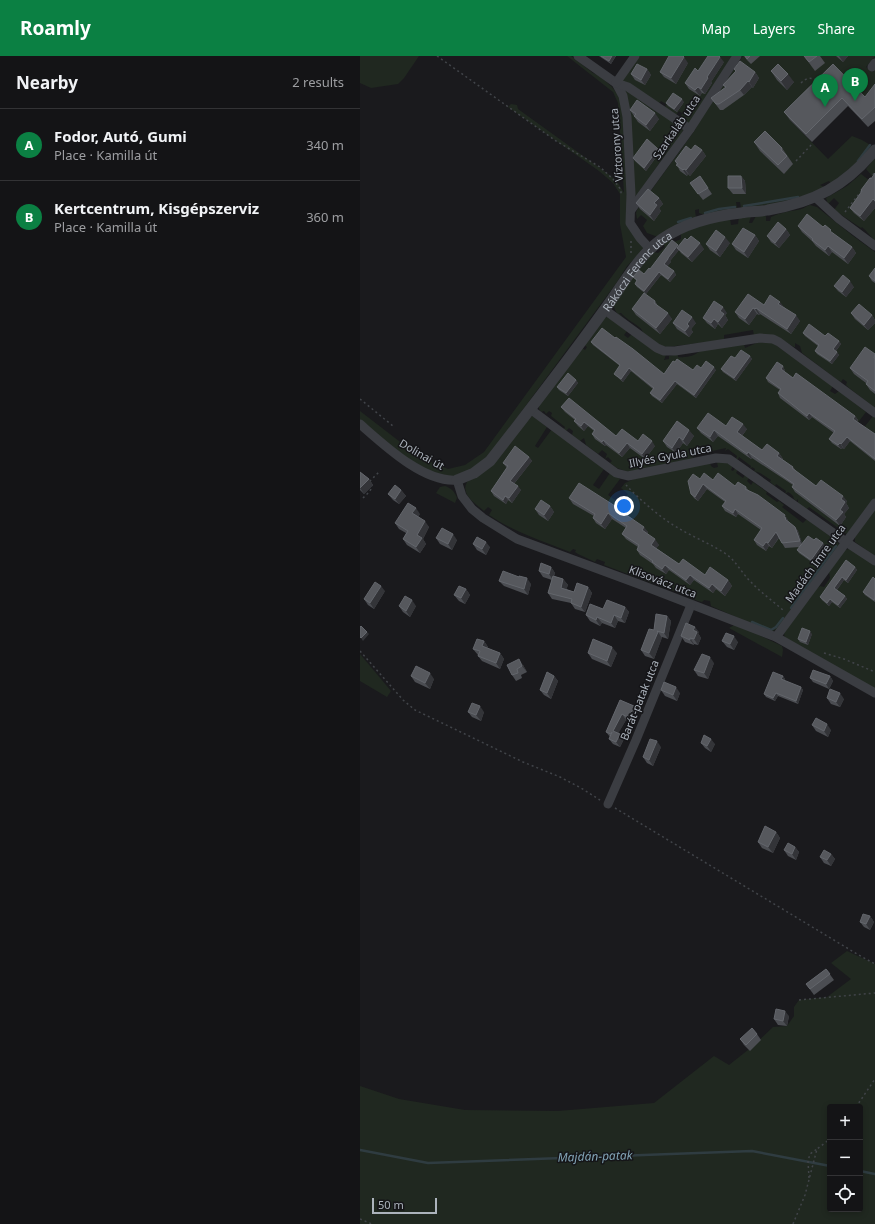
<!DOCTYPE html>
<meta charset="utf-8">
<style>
:root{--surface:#141416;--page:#212123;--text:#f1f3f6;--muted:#9d9ea1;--line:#333335;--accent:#0b8043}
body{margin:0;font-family:"Noto Sans",sans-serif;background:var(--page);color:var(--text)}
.controls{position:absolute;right:12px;bottom:12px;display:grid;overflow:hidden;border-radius:4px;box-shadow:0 2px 6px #0003}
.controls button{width:36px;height:36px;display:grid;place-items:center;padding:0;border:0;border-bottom:1px solid var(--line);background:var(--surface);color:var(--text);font:20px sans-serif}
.scale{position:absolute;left:12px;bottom:10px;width:65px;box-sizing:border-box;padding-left:4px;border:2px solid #acb3bc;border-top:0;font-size:11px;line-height:14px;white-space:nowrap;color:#acb3bc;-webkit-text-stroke:3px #151518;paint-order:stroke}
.you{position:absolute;left:264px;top:450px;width:14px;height:14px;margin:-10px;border:3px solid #fff;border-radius:50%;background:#1a73e8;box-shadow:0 0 0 6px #1a73e833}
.badge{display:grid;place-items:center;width:26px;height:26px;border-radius:50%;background:var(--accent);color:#fff;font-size:13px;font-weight:700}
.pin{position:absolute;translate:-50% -33px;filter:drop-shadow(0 1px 2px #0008)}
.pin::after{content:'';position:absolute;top:21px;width:14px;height:12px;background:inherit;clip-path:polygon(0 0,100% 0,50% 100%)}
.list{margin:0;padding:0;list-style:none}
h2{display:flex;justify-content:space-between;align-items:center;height:52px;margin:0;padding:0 16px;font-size:17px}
h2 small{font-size:13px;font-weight:400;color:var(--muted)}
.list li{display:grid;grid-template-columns:26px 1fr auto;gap:12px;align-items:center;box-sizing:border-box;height:72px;padding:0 16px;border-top:1px solid var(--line)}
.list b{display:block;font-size:15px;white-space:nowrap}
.list p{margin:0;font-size:13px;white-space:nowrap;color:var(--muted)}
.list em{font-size:13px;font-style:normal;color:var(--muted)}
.icon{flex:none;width:22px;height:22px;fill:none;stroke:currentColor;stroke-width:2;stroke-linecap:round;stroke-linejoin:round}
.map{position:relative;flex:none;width:515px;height:1168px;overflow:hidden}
header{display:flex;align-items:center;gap:24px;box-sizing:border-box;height:56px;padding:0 20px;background:var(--accent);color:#fff}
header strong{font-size:19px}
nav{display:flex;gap:22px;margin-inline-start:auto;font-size:14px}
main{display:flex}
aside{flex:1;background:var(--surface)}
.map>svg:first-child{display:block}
.green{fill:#202820;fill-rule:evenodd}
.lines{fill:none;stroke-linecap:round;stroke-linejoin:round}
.stream{stroke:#2f3c41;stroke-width:2.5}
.path{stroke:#414449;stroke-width:1.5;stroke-dasharray:2 3;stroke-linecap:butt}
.minor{stroke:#3b3d42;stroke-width:9}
.tertiary{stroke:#3b3d42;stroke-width:11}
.wall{fill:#4b4d52}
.shaded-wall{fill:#333438}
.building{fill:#56585d;stroke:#63666c}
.labels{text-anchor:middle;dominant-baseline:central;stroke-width:3;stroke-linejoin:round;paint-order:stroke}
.street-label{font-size:11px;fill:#acb3bc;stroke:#151518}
.water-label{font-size:12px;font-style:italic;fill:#83a5b7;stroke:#151518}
</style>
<header>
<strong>Roamly</strong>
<nav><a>Map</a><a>Layers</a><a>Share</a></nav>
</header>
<main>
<aside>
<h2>Nearby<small>2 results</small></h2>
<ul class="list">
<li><span class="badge">A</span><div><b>Fodor, Autó, Gumi</b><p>Place · Kamilla út</p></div><em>340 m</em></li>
<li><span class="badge">B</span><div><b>Kertcentrum, Kisgépszerviz</b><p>Place · Kamilla út</p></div><em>360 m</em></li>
</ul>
</aside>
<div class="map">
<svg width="515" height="1168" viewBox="0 0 515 1168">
<rect width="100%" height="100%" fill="#1a1a1d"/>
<!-- green -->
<g class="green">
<path d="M 0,0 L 59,0 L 44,22 L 38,28 L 11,32 L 0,27 Z"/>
<path d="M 207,0 L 211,0 L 233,17 L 240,20 L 252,31 L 262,44 L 268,138 L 266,160 L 283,190 L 283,194 L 267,210 L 257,226 L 128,401 C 118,408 108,416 97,420 C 70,427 20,381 0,365 L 0,355 L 61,402 L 88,413 L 105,409 L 124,396 L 266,201 L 260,168 L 260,138 L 253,127 L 239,115 L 148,51 L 151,48 L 157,49 L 158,53 L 251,120 L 258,127 L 264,137 L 258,47 L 253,36 Z"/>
<path d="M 278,0 L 375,0 L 331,68 L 320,64 L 322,57 L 319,55 L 316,59 L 305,52 L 306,48 L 301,45 L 299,47 L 262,25 Z"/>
<path d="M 383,0 L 515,0 L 506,11 L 513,16 L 515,14 L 515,54 L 479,16 L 430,64 L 468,103 L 492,80 L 502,84 L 512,90 L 493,111 L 471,127 L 469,125 L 460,129 L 466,132 L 432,145 L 402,150 L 381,152 L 380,146 L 376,146 L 377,152 L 345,159 L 339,157 L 339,153 L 335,154 L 336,162 L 298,181 L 287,177 L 283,170 L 287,164 L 281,159 L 277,163 L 276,157 L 277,154 L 335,74 L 341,61 Z"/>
<path d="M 262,31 L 325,72 L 322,76 L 323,78 L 310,96 L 306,98 L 276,140 L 274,139 Z"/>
<path d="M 515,102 L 515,185 C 510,180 507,175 502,171 L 501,172 L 474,154 L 479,147 L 474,142 L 468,148 L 466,142 L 487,130 L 501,118 L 510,125 L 513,121 L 506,113 Z"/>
<path d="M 450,149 L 457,151 L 493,180 L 515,196 L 515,352 L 489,332 L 486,329 L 487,326 L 483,323 L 481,326 L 476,323 L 442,297 L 440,290 L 435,287 L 435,291 L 434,291 L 421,283 L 394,280 L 393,274 L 364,279 L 364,284 L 307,291 C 299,290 289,285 284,278 C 282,275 282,273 279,271 C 273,266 266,263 261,257 L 259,257 L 265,263 C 259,259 254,256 254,249 C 255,241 287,203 294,196 L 298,197 L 305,191 L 303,188 L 311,184 L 314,186 L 321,183 L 321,178 L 331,172 L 370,162 L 371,169 L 378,168 L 379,160 L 391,160 L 389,167 L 392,167 L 396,160 L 405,159 L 406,161 L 406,165 L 410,165 L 411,161 C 420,157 428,155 437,154 C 442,154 446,150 450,149 Z"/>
<path d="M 246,261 L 249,261 L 267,275 L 264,279 L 268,282 L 272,278 L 306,299 L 304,304 L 309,303 L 309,300 L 318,298 L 318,301 C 327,302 334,300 340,295 L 384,288 L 385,292 L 399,286 L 413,287 L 473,330 L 470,335 L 475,338 L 479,335 L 506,356 L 496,369 L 502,374 L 513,360 L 515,361 L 515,442 L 491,473 L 487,478 L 485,477 L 449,451 L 446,454 L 438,448 L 438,443 L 436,445 L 434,443 L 433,440 L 431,438 L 429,441 L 431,438 L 428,436 L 425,438 L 426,435 L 416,428 L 415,430 L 410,426 L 411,424 L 400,417 L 395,415 L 399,419 L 394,416 L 395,413 L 392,411 L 390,413 L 391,410 L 379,401 L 378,403 L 376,403 L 377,400 L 368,393 L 365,395 L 366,392 L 339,398 L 332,402 L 331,403 L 268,416 L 257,412 L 250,407 L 252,405 L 248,401 L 245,403 L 247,398 L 242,394 L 238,398 L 226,389 L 224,382 L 220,385 L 212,379 L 213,375 L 209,372 L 206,375 L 204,373 L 205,371 L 191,360 L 192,357 L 189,355 L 186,358 L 184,355 L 181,356 L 179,353 L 179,348 L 221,291 L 225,294 L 227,291 L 223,288 L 243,262 Z"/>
<path d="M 173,360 L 187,371 L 175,390 L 178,392 L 192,373 L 244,413 L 233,429 L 239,433 L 250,417 L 260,423 L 248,439 L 261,448 L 268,438 L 261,432 L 265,427 L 274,423 L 350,407 L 351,410 L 354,412 L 358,411 L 357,406 L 365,406 L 373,410 L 371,414 L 373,415 L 376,411 L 378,413 L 376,417 L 383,422 L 385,419 L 389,422 L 387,425 L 391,429 L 393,426 L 407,436 L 406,438 L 417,446 L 419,445 L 424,449 L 422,451 L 443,467 L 447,463 L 478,486 L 479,490 L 417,573 L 413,575 L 406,574 L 351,550 L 350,545 L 344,544 L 342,546 L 338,545 L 316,536 L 317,531 L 316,531 L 314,535 L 299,530 L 301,526 L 296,524 L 294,528 L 244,509 L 245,506 L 237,503 L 235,506 L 218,498 L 215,496 L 216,494 L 213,493 L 210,496 C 183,485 154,476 129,459 L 132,454 L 128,451 L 124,455 C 116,448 100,439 107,426 L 170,361 Z"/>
<path d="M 85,430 C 91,432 95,436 97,442 L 95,447 L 76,437 L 80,431 Z"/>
<path d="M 515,453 L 515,500 L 495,486 L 495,481 Z"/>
<path d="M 489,493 L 515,507 L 515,633 L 425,582 L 424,577 L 457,532 L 460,530 L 464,531 L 470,522 L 469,516 L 485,494 Z"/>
<path d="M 376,568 L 422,590 L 423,594 L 422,601 L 369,572 Z"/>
<path d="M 0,598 L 31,635 L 27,641 L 0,625 Z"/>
<path d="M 487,895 L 515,908 L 515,1168 L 0,1168 L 0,1030 L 39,1043 L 105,1054 L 198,1055 L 294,1047 L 354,1000 L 369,1009 L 393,990 L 413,971 L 427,970 L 434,960 L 434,951 L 439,944 L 467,941 L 491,923 L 471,907 ZM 470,1051 L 500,1051 L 500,1153 L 470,1153 Z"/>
</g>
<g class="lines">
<!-- stream -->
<g class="stream">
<path d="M 498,105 L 510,89"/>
<path d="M 384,150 L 438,141"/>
<path d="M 345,157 L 359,153 L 375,151"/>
<path d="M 318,166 L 331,162"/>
<path d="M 431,552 L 476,490"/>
<path d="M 392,566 L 411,574 L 416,571 L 423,562"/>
<path d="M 0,1094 L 68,1107 L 392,1095 L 470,1110"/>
<path d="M 500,1115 L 515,1118"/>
</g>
<!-- path -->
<g class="path">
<path d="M 77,0 L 196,85 L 240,111 L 253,123 L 261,134 L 261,138"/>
<path d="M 441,27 C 446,22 450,21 457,24"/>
<path d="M 436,105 L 453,87"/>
<path d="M 510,123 L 515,116"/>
<path d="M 485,156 L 502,134"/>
<path d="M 271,185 L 271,199"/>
<path d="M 0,343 L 33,370"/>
<path d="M 266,429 C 280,444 303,464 320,473 C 335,482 351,488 366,498 C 376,505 381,516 390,525 C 400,536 413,545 424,555"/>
<path d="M 3,442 C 8,437 15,432 10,425 L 20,415"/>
<path d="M 0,595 L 43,644 L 55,654 L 163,706 L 200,721 L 221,732 L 240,744"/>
<path d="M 464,597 L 484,603 L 515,616"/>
<path d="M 255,752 L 497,898 L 515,908"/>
<path d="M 439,944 L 515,937"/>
<path d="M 496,1051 L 515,1023"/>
<path d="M 449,1122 L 448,1105 L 450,1098 L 457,1093"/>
<path d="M 0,1163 L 12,1168"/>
<path d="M 433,1168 L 445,1139 L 457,1093 L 470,1083"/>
</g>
<!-- minor -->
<g class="minor">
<path d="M 218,0 L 256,27 L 263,40 L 267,61 L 271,138 L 270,167 L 280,182 L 290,193"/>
<path d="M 512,11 L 515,7"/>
<path d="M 256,27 L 268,31 L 330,73"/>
<path d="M 256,27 L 275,0"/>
<path d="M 455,141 L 479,163 L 515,190"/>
<path d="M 271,154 L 330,73 L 377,0"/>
<path d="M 245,254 L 297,292 L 304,295 L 315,295 L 400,282 L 413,283 L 419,286 L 515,357"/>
<path d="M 170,353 L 256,417 L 268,420 L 356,402 L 369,403 L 486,486 L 515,505"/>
<path d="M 0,368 C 24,389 64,427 97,424 L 102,440 L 112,453 L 123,462 L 157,483 L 284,530 L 416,581 L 515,637"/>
<path d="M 416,581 L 515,447"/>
<path d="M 248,748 L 276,684 L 331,549"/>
</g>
<!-- tertiary -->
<path class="tertiary" id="s1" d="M 97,424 L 114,417 L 130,405 C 169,355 208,305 245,253 C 263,229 277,201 302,183 C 325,167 353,160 381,157 C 390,155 399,156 408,154 C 455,146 485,130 515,94"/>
</g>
<!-- wall -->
<g class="wall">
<path d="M 239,0 L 256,0 L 251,8 Z"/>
<path d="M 384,0 L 400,0 L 391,8 L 387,4 Z"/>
<path d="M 444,0 L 460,0 L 465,7 L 455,15 Z"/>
<path d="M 476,0 L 488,0 L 483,6 Z"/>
<path d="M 364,6 L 351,26 L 352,27 L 345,38 L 342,37 L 340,40 L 329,33 L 325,27 L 338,15 Z"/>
<path d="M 328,7 L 316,28 L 304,21 L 300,16 Z"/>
<path d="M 473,8 L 505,41 L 515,28 L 515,65 L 508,71 L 488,50 L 452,86 L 430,64 L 424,56 Z"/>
<path d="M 287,13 L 291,19 L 285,29 L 275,24 L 271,18 Z"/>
<path d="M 374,13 L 395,16 L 399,22 L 393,32 L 392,31 L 384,39 L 363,54 L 360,54 L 351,42 L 366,32 L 363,29 L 376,15 Z"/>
<path d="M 411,15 L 434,26 L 427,34 L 417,24 Z"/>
<path d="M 324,46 L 317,56 L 308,50 L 306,47 Z"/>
<path d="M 270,54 L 299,63 L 290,75 L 278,66 Z"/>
<path d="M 394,86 L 422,92 L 433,108 L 424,118 L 400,95 Z"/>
<path d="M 298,93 L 300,96 L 286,115 L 275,105 L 273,102 Z"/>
<path d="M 331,94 L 342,94 L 346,100 L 330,120 L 328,118 L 327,120 L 320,115 L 315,105 Z"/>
<path d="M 515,117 L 515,152 L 504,165 L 494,157 L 490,152 L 502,136 L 501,134 L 511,123 Z"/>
<path d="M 340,120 L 352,138 L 343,144 L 330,127 Z"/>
<path d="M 381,120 L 385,125 L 386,138 L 373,138 L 368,132 Z"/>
<path d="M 299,142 L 303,148 L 299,152 L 301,155 L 294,165 L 280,153 L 276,147 Z"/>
<path d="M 438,170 L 463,171 L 492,191 L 496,197 L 488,208 L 472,196 L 469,200 L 456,190 L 452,185 L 442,176 Z"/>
<path d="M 426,173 L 430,179 L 419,192 L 411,186 L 407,180 Z"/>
<path d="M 395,179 L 399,185 L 388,202 L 376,194 L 372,188 Z"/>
<path d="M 327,184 L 344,193 L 332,206 L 321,197 L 319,194 L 310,205 L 311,206 L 307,210 L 314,215 L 316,219 L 310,226 L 301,219 L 286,238 L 277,231 L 275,228 L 277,225 L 273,221 L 284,218 L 290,213 L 319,190 Z"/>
<path d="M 370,187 L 360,201 L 350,194 L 346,188 Z"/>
<path d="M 515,212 L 515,227 L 512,225 L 509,220 Z"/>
<path d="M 474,230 L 494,231 L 486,241 L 478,235 Z"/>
<path d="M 295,245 L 298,250 L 312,263 L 300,278 L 276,259 L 272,253 Z"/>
<path d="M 404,249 L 424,251 L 440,265 L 431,278 L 400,258 L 399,259 L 397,258 L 389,269 L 379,262 L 375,256 Z"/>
<path d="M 367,257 L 365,259 L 368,264 L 362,272 L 358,268 L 355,273 L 347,267 L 343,262 Z"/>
<path d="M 491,257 L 512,259 L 515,264 L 515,267 L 508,274 L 495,263 Z"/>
<path d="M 313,267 L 336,267 L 331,273 L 333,276 L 329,281 L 317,273 Z"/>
<path d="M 443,277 L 465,280 L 479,285 L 481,288 L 476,295 L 479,299 L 472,308 L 457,298 L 455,295 L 458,290 L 445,280 Z"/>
<path d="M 231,286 L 304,318 L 315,306 L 333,314 L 341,312 L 356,314 L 336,342 L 317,328 L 302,347 L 292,340 L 290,337 L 293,333 L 271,315 L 263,326 L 256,320 L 254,318 L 260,310 L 233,289 Z"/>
<path d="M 515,298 L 515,338 L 510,334 L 506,328 L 506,327 L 494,318 L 490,312 Z"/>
<path d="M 390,300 L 392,303 L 376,325 L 363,316 L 361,313 L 375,302 Z"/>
<path d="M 423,310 L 425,315 L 425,316 L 433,322 L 495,360 L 498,364 L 497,366 L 515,378 L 515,405 L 490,385 L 484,393 L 483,392 L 481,393 L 472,387 L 469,383 L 474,377 L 452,361 L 449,364 L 420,342 L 418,337 L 420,334 L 408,326 L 406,322 Z"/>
<path d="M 216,324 L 218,327 L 208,340 L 199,334 L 197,331 Z"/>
<path d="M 201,351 L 256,380 L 278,385 L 295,390 L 285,403 L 270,392 L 262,401 L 246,389 L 245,390 L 235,383 L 232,378 L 234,375 L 228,370 L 224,375 L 218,370 L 214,365 L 215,364 L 205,356 Z"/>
<path d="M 317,365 L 334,380 L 327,390 L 323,387 L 316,397 L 307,391 L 303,385 Z"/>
<path d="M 366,370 L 387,373 L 382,380 L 402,394 L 419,397 L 423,403 L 422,403 L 433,411 L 436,415 L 456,430 L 487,445 L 486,447 L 489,452 L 484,458 L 486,461 L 480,470 L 435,436 L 432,431 L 433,429 L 392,402 L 391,403 L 358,380 L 353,386 L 341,377 L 337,372 Z"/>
<path d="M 169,401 L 172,405 L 154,428 L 161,434 L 152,447 L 148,444 L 146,448 L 134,440 L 131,435 L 147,412 L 143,407 Z"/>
<path d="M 0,416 L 9,423 L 13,429 L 4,438 L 0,434 Z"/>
<path d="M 340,423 L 353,424 L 375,430 L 386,431 L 389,435 L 428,464 L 428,465 L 435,471 L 438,475 L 442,488 L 454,484 L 463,487 L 465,490 L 453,507 L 439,497 L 437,494 L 440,491 L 425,492 L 419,482 L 412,492 L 409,490 L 406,495 L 397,489 L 394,484 L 401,474 L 378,458 L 376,461 L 365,455 L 362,450 L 365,446 L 347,433 L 338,445 L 334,442 L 331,438 Z"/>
<path d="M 41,434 L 46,440 L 39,448 L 33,444 L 28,438 Z"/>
<path d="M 209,442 L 269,461 L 288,476 L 287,478 L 299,489 L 296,492 L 319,508 L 345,519 L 368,524 L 372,530 L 365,540 L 356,533 L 353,537 L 334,524 L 330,529 L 309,514 L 306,518 L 296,512 L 293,508 L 280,499 L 277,494 L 278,491 L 266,483 L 262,478 L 266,472 L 252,463 L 245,473 L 236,467 L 233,462 L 234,460 L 213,448 Z"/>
<path d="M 190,450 L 194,456 L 188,465 L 179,459 L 175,453 Z"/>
<path d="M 60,458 L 58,461 L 69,471 L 63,483 L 66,488 L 60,497 L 47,489 L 43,483 L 46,477 L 39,473 L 35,467 Z"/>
<path d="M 76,482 L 97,484 L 92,494 L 80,488 Z"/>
<path d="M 113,488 L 130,491 L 126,499 L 117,494 Z"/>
<path d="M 191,511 L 195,517 L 194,520 L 203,523 L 208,529 L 206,533 L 214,536 L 228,531 L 232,537 L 225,556 L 215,553 L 211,547 L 192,543 L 188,537 L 192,524 L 183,521 L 179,515 Z"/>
<path d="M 495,511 L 497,514 L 488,527 L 484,524 L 477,534 L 485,540 L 487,543 L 480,552 L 472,546 L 469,550 L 462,544 L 460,541 Z"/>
<path d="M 159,521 L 171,528 L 168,539 L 144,530 L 139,525 Z"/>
<path d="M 515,523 L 515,546 L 505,539 L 503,536 Z"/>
<path d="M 106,533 L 110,539 L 105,548 L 99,545 L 94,539 Z"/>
<path d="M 25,535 L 14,553 L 8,549 L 4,543 Z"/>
<path d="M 39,550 L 56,550 L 50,561 L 43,556 Z"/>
<path d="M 265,551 L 269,556 L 265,567 L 258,565 L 255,572 L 242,567 L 240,570 L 230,565 L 226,559 L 243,553 Z"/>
<path d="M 307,560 L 311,565 L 308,583 L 302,581 L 294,603 L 285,600 L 281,594 Z"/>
<path d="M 339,576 L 338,577 L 341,582 L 338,589 L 334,588 L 334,589 L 325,586 L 321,580 Z"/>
<path d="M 452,578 L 448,589 L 440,586 L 438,583 Z"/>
<path d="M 124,585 L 128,591 L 127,592 L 140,597 L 144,603 L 140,613 L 122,605 L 118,600 L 118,599 L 113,593 Z"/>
<path d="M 362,585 L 378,586 L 374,594 L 367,591 Z"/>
<path d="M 228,597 L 257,597 L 251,611 L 232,603 Z"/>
<path d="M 354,607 L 348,623 L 338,620 L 334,614 Z"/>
<path d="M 147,609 L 163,609 L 167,616 L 161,619 L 162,622 L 156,625 L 152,619 Z"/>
<path d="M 51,620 L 74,623 L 70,633 L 55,626 Z"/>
<path d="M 194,620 L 198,625 L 191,643 L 184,639 L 180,634 Z"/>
<path d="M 423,620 L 425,623 L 424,625 L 441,631 L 443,634 L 438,648 L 418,640 L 415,645 L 406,641 L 404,638 Z"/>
<path d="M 470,620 L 473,625 L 469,633 L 453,626 L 450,622 Z"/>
<path d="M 301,634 L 320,637 L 317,645 L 305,640 Z"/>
<path d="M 467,642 L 484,643 L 480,651 L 471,648 Z"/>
<path d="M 260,644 L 274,650 L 278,655 L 273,667 L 266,664 L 258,677 L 264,683 L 260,691 L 253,688 L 249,683 L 250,681 L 246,676 Z"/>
<path d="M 108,656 L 124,656 L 121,665 L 112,661 Z"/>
<path d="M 452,669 L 471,674 L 468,681 L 456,675 Z"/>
<path d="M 341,687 L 355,688 L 351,696 L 345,692 Z"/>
<path d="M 301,691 L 293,710 L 287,707 L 283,701 Z"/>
<path d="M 416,776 L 420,782 L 413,797 L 402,792 L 398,786 Z"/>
<path d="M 435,791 L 439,796 L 436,804 L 428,800 L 424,794 Z"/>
<path d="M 471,798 L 475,803 L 471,810 L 464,807 L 460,801 Z"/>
<path d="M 510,860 L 514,866 L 510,874 L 504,871 L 500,866 Z"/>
<path d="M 466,913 L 474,924 L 454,939 L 446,928 Z"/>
<path d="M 429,960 L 427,970 L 418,969 L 414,963 Z"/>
<path d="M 397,978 L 401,984 L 390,995 L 384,989 L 380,983 Z"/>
</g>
<!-- shaded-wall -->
<g class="shaded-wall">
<path d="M 252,0 L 255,0 L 255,1 L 251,8 L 249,5 Z"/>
<path d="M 479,0 L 488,0 L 483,6 Z"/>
<path d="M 324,1 L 328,7 L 316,28 L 311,22 Z"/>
<path d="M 360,1 L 364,6 L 351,26 L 352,27 L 345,38 L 341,33 L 347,21 Z"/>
<path d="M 287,13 L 291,19 L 285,29 L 281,24 Z"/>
<path d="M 395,16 L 399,22 L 393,32 L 389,26 Z"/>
<path d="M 428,18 L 434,26 L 427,34 L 421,25 Z"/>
<path d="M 388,25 L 392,31 L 384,39 L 380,34 Z"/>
<path d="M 338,31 L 342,37 L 340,40 L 335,34 Z"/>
<path d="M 322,43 L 324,46 L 317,56 L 314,53 Z"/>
<path d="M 295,57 L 299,63 L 290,75 L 286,69 Z"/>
<path d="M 298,93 L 300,96 L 286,115 L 284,112 Z"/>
<path d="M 342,94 L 346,100 L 330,120 L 326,114 Z"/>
<path d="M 324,113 L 328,118 L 327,120 L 323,114 Z"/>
<path d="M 381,120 L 385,125 L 386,138 L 382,132 Z"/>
<path d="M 299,142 L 303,148 L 299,152 L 301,155 L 294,165 L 290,159 L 294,147 Z"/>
<path d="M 513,143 L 515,146 L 515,152 L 504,165 L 500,160 Z"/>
<path d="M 426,173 L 430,179 L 419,192 L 415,187 Z"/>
<path d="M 395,179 L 399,185 L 388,202 L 384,196 Z"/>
<path d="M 365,181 L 370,187 L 360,201 L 356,195 Z"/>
<path d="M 340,187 L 344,193 L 332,206 L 328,201 Z"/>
<path d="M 318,189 L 320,192 L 317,192 L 319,194 L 310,205 L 311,206 L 307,211 L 304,208 L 308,202 Z"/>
<path d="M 468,190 L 472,196 L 469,200 L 465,194 Z"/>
<path d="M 492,191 L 496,197 L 488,208 L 484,202 Z"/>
<path d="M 314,215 L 316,219 L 310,226 L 308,223 Z"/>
<path d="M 299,216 L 301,219 L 286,238 L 284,235 Z"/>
<path d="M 490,225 L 494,231 L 486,241 L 482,236 Z"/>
<path d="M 420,246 L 424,251 L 423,254 L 418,248 Z"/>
<path d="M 363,251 L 367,257 L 365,259 L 368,264 L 362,272 L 358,266 L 360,255 Z"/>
<path d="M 393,252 L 397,258 L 389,269 L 385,263 Z"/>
<path d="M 396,252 L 400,258 L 399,259 L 395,253 Z"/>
<path d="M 308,257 L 312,263 L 300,278 L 296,272 Z"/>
<path d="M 436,259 L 440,265 L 431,278 L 427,273 Z"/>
<path d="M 512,259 L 515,264 L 515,267 L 508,274 L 504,269 Z"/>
<path d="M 332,261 L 336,267 L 331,273 L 333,276 L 329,281 L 325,275 L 327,268 Z"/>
<path d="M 354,263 L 358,268 L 355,273 L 351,267 Z"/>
<path d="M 479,285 L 481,288 L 475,296 L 473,293 Z"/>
<path d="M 477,296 L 479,299 L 472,308 L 470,305 Z"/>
<path d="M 390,300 L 392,303 L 376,325 L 374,322 Z"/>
<path d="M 423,310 L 425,315 L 424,317 L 421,313 Z"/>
<path d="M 354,311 L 356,314 L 336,342 L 334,339 Z"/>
<path d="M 269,312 L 271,315 L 263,326 L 261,323 Z"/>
<path d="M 216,324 L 218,327 L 208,340 L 206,337 Z"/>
<path d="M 315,325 L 317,328 L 302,347 L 300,344 Z"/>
<path d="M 449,357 L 452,361 L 449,364 L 447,360 Z"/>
<path d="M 495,360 L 498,364 L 496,367 L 493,363 Z"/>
<path d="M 224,366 L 228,370 L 224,375 L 221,370 Z"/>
<path d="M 383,368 L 387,373 L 381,381 L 377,376 Z"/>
<path d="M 329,374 L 334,380 L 327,390 L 323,384 Z"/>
<path d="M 354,374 L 358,380 L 353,386 L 350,381 Z"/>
<path d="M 319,381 L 323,387 L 316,397 L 312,392 Z"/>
<path d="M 487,381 L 490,385 L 484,393 L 481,388 Z"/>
<path d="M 243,384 L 246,389 L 245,390 L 242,386 Z"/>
<path d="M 292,385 L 295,390 L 285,403 L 282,398 Z"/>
<path d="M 267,387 L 270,392 L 262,401 L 259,397 Z"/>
<path d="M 480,387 L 483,392 L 481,393 L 478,389 Z"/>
<path d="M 388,396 L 392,402 L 391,403 L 387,398 Z"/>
<path d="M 419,397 L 423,403 L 421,405 L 417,400 Z"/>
<path d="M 169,401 L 172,405 L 153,429 L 150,425 Z"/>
<path d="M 9,423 L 13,429 L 4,438 L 0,432 Z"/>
<path d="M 343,428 L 347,433 L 338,445 L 335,441 Z"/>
<path d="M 158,430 L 161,434 L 152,447 L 149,442 Z"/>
<path d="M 41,434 L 46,440 L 39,448 L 35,443 Z"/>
<path d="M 145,440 L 148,444 L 146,448 L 143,444 Z"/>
<path d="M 483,440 L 487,445 L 486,447 L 489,452 L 484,458 L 486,461 L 480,470 L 476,464 L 480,454 L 481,443 Z"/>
<path d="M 190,450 L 194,456 L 188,465 L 184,459 Z"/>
<path d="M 56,452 L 60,458 L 57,463 L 52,457 Z"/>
<path d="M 375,453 L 378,458 L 376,461 L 373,457 Z"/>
<path d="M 248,457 L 252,463 L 245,473 L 241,468 Z"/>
<path d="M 425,459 L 428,464 L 428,465 L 429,468 L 424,461 Z"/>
<path d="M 65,465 L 69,471 L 63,483 L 66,488 L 60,497 L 56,491 L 57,479 Z"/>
<path d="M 284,471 L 288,476 L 285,480 L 282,474 Z"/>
<path d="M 435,471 L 438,475 L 443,490 L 440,485 Z"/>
<path d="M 416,476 L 419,481 L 412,492 L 408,487 Z"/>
<path d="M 93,478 L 97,484 L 92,494 L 88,488 Z"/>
<path d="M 295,483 L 299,489 L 295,494 L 291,489 Z"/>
<path d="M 126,486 L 130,491 L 126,499 L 122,493 Z"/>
<path d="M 406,486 L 409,490 L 406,495 L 403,490 Z"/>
<path d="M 463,487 L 465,490 L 453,507 L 451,504 Z"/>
<path d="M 305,509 L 309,514 L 306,518 L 302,513 Z"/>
<path d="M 191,511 L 195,517 L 193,524 L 189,518 Z"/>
<path d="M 495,511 L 497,514 L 488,527 L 486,524 Z"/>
<path d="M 330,519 L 334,524 L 330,529 L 326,524 Z"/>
<path d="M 482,521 L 484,524 L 476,535 L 474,532 Z"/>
<path d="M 167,522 L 171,528 L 168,539 L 164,533 Z"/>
<path d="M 203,523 L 208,529 L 205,538 L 201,532 Z"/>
<path d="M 368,524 L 372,530 L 365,540 L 361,535 Z"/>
<path d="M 352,528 L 356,533 L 353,537 L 349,532 Z"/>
<path d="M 21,530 L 25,535 L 14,553 L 10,547 Z"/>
<path d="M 228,531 L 232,537 L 225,556 L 221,551 Z"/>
<path d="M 106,533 L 110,539 L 105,548 L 101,542 Z"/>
<path d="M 485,540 L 487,543 L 480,552 L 478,549 Z"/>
<path d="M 470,543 L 472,546 L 469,550 L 467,547 Z"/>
<path d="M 52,544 L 56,550 L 50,561 L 46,555 Z"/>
<path d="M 265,551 L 269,556 L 265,567 L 261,562 Z"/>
<path d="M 254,559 L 258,565 L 255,572 L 251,567 Z"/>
<path d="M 307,560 L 311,565 L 308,583 L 304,577 Z"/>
<path d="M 237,561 L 242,567 L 240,570 L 236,564 Z"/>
<path d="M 335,571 L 339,576 L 338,577 L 341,582 L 338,589 L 334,583 L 333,574 Z"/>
<path d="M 450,575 L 452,578 L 448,589 L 446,586 Z"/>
<path d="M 7,576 L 9,578 L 3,585 L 1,582 Z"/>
<path d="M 298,576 L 302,582 L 294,603 L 289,597 Z"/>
<path d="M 374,580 L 378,586 L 374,594 L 370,588 Z"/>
<path d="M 330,582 L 334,588 L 334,589 L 330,584 Z"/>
<path d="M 124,585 L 128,591 L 126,596 L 122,590 Z"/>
<path d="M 252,591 L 257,597 L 251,611 L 247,605 Z"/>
<path d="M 140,597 L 144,603 L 140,613 L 136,607 Z"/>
<path d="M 350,601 L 354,607 L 348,623 L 344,617 Z"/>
<path d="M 159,603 L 163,609 L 167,616 L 162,610 Z"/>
<path d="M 70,617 L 74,623 L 70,633 L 65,627 Z"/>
<path d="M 194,620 L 198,625 L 191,643 L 187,637 Z"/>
<path d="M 423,620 L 425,623 L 423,626 L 421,623 Z"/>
<path d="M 470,620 L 473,625 L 469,633 L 466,628 Z"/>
<path d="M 316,631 L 320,637 L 317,645 L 313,639 Z"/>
<path d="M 441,631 L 443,634 L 438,648 L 436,645 Z"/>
<path d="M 416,637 L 418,640 L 415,645 L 413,642 Z"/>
<path d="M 480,637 L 484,643 L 480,651 L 476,646 Z"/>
<path d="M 120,650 L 124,656 L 121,665 L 116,659 Z"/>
<path d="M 274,650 L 278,655 L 273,667 L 269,662 Z"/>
<path d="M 262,658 L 266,664 L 257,680 L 253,675 Z"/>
<path d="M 467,668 L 471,674 L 468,681 L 464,675 Z"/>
<path d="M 260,678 L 264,683 L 260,691 L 256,686 Z"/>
<path d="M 351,683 L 355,688 L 351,696 L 347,690 Z"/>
<path d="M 297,685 L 301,691 L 293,710 L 289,704 Z"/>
<path d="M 416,776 L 420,782 L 413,797 L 408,791 Z"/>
<path d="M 435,791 L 439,796 L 436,804 L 432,798 Z"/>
<path d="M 471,798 L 475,803 L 471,810 L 467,804 Z"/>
<path d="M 510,860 L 514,866 L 510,874 L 506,868 Z"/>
<path d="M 425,955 L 429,960 L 427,970 L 423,965 Z"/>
</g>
<!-- building -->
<g class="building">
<path d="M 241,0 L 252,0 L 249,5 Z"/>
<path d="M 309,0 L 323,0 L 324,1 L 311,22 L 300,16 Z"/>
<path d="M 348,0 L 359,0 L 360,1 L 347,21 L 348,22 L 341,33 L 338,31 L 335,34 L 325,27 L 335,12 L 338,15 Z"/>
<path d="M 385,0 L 390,0 L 387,3 Z"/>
<path d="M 444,0 L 457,0 L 449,6 Z"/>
<path d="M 380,5 L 395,16 L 389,26 L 388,25 L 380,34 L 359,48 L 356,48 L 351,42 L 366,31 L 363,29 L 376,15 L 374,13 Z"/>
<path d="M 277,8 L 287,13 L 281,24 L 271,18 Z"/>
<path d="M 418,8 L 428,18 L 421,25 L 411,15 Z"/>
<path d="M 473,8 L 505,41 L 515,28 L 515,51 L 502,63 L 482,42 L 446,78 L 424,56 Z"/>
<path d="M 313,37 L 322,43 L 314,53 L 306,47 Z"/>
<path d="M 277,44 L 295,57 L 286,69 L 274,60 L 276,58 L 270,54 Z"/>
<path d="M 405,75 L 422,92 L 421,94 L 427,100 L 418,109 L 394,86 Z"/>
<path d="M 287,83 L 298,93 L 284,112 L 273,102 Z"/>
<path d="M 335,89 L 342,94 L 326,114 L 324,113 L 323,114 L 316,109 L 318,108 L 315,105 L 326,90 L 331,94 Z"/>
<path d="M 515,117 L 515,145 L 513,143 L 500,160 L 490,152 L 502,135 L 501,134 L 510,122 L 511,123 Z"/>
<path d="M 340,120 L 348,132 L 338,138 L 330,127 Z"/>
<path d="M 368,120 L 381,120 L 382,132 L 368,132 Z"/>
<path d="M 288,133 L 299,142 L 294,147 L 297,149 L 290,159 L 276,147 Z"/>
<path d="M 447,158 L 463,171 L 465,169 L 471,174 L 470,175 L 492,191 L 484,202 L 468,190 L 465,194 L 452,184 L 453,183 L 438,170 Z"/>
<path d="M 418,166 L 426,173 L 415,187 L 407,180 Z"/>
<path d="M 383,172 L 395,179 L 384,196 L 372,188 Z"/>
<path d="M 356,174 L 365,181 L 356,195 L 346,188 Z"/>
<path d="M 331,180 L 340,187 L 328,201 L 317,192 L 325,182 L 327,184 Z"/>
<path d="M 312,184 L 318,189 L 308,202 L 308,203 L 304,208 L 314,215 L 308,223 L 299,216 L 284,235 L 275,228 L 277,224 L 273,221 L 279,214 L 284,218 L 289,212 L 290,213 Z"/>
<path d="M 515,212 L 515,225 L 509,220 Z"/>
<path d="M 483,219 L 490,225 L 482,236 L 474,230 Z"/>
<path d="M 284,237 L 295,245 L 294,247 L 308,257 L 296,272 L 272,253 Z"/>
<path d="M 388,238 L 404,249 L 410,239 L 420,246 L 418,248 L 436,259 L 427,273 L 396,252 L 395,253 L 393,252 L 385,263 L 375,256 Z"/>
<path d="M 354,245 L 363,251 L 360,255 L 364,258 L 358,266 L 354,263 L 351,267 L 343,262 Z"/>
<path d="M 499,248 L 512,259 L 504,269 L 491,257 Z"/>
<path d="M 322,254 L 332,261 L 327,268 L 329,270 L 325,275 L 313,267 Z"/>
<path d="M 449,268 L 465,280 L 468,277 L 479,285 L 473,293 L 477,296 L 470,305 L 455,295 L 459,289 L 443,277 Z"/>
<path d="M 242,272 L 255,282 L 256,281 L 273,293 L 304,318 L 313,305 L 315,306 L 317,303 L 333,314 L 337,309 L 341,312 L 346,305 L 354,311 L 334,339 L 315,325 L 300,344 L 290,337 L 294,332 L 269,312 L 261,323 L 254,318 L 260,309 L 231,286 Z"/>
<path d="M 505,291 L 515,298 L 514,302 L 515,302 L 515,335 L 506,328 L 508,325 L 490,312 Z"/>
<path d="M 381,294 L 390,300 L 374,322 L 361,313 L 371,300 L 375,302 Z"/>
<path d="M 417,306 L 423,310 L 421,313 L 433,322 L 436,317 L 495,360 L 493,363 L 515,378 L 515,403 L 487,381 L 481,388 L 480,387 L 478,389 L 469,383 L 475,375 L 449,357 L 447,360 L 418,337 L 421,333 L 406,322 Z"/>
<path d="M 208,317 L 216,324 L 206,337 L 197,331 Z"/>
<path d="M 209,342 L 256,380 L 262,373 L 278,385 L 283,378 L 292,385 L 282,398 L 267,387 L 259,397 L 243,384 L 242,386 L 232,378 L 235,374 L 224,366 L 221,370 L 214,365 L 216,363 L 201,351 Z"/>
<path d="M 348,357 L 366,370 L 372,361 L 383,368 L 377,376 L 402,394 L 407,388 L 419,397 L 417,400 L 433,411 L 432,412 L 456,430 L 461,424 L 483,440 L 481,443 L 485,446 L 480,454 L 483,456 L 476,464 L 432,431 L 434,428 L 388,396 L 387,398 L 354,374 L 350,381 L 337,372 Z"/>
<path d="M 317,365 L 329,374 L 323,384 L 319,381 L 312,392 L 303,385 Z"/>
<path d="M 155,390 L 169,401 L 150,425 L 158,430 L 149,442 L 145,440 L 143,444 L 131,435 L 148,410 L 143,407 Z"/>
<path d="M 0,416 L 9,423 L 0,432 Z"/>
<path d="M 344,417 L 353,424 L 358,417 L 375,430 L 378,426 L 386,431 L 385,433 L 398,439 L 425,459 L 424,461 L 426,462 L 425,463 L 435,471 L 440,485 L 422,487 L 416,476 L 408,487 L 406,486 L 403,490 L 394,484 L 402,472 L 375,453 L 373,457 L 362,450 L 366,445 L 343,428 L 335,441 L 331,438 L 328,425 L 333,418 L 340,423 Z"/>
<path d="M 219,427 L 266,457 L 265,458 L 284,471 L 282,474 L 295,483 L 291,489 L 319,508 L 323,503 L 345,519 L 350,511 L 368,524 L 361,535 L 352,528 L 349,532 L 330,519 L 326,524 L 305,509 L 302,513 L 292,506 L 293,505 L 277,494 L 279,489 L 262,478 L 267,470 L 248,457 L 241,468 L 233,462 L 235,458 L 209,442 Z"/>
<path d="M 35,429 L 41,434 L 35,443 L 28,438 Z"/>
<path d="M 181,444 L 190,450 L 184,459 L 175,453 Z"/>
<path d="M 48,447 L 56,452 L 52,457 L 65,465 L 57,479 L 62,482 L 56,491 L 43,483 L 48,475 L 35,467 Z"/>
<path d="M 82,472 L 93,478 L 88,488 L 76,482 Z"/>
<path d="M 448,480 L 454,484 L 456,482 L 463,487 L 451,504 L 437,494 Z"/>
<path d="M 117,481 L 126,486 L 122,493 L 113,488 Z"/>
<path d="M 486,504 L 495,511 L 486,524 L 482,521 L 474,532 L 485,540 L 478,549 L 470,543 L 467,547 L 460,541 Z"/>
<path d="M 181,507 L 191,511 L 189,518 L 179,515 Z"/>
<path d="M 143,515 L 159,521 L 159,520 L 167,522 L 164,533 L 139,525 Z"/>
<path d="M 193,520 L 203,523 L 201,532 L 214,536 L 217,527 L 228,531 L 221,551 L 211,547 L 212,543 L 188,537 Z"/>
<path d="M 513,521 L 515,523 L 515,542 L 514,544 L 503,536 Z"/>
<path d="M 15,526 L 21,530 L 10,547 L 4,543 Z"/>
<path d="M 99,530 L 106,533 L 101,542 L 94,539 Z"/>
<path d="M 45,540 L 52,544 L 46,555 L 39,550 Z"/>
<path d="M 247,544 L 265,551 L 261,562 L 254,559 L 251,567 L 237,561 L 236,564 L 226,559 L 230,548 L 243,553 Z"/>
<path d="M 296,558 L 307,560 L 304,577 L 297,575 L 298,576 L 289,597 L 281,594 L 289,573 L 294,574 Z"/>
<path d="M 326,567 L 335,571 L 333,574 L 337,576 L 334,583 L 330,582 L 330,584 L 321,580 Z"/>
<path d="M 1,570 L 7,576 L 1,582 L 0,581 L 0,571 Z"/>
<path d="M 442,572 L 450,575 L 446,586 L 438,583 Z"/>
<path d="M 366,577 L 374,580 L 370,588 L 362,585 Z"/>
<path d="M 117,583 L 124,585 L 122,590 L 140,597 L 136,607 L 118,600 L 120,595 L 113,593 Z"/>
<path d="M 233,583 L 252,591 L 247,605 L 228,597 Z"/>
<path d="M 342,598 L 350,601 L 344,617 L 334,614 Z"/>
<path d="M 159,603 L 162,610 L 157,613 L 158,617 L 152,619 L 147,609 Z"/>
<path d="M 56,610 L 70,617 L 65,627 L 51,620 Z"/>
<path d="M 453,614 L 470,620 L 466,628 L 450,622 Z"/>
<path d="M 187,616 L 194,620 L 187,637 L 180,634 Z"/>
<path d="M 413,616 L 423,620 L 421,623 L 441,631 L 436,645 L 416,637 L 413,642 L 404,638 Z"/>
<path d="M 304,626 L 316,631 L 313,639 L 301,634 Z"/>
<path d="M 470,633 L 480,637 L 476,646 L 467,642 Z"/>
<path d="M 260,644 L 274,650 L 269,662 L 262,658 L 253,675 L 260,678 L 256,686 L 249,683 L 252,676 L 251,678 L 246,676 Z"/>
<path d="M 112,647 L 120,650 L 116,659 L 108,656 Z"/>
<path d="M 456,662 L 467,668 L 464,675 L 452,669 Z"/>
<path d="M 344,679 L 351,683 L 347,690 L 341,687 Z"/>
<path d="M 290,683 L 297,685 L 289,704 L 283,701 Z"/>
<path d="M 405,770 L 416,776 L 408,791 L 398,786 Z"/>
<path d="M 428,787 L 435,791 L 432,798 L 424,794 Z"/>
<path d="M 464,794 L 471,798 L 467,804 L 460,801 Z"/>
<path d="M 503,858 L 510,860 L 506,868 L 500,866 Z"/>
<path d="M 466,913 L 470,918 L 450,933 L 446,928 Z"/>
<path d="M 416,953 L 425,955 L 423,965 L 414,963 Z"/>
<path d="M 392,972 L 397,978 L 386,989 L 380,983 Z"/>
</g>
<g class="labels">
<!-- street labels -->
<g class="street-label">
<text transform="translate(316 71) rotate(-56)">Szarkaláb utca</text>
<text transform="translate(256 89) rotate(-94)">Víztorony utca</text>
<text stroke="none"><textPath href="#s1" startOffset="279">Rákóczi Ferenc utca</textPath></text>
<text transform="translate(62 398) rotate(30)">Dolinai út</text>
<text transform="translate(310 399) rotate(-11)">Illyés Gyula utca</text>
<text transform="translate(455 507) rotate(-54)">Madách Imre utca</text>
<text transform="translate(303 525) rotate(21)">Klisovácz utca</text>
<text transform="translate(279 644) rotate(-68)">Barát-patak utca</text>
</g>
<!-- water labels -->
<g class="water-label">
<text transform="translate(235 1100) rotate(-2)">Majdán-patak</text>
</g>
</g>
</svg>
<div class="controls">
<button>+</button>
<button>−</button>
<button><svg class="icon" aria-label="locate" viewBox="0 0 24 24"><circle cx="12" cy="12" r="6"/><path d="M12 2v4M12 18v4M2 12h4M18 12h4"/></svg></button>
</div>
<div class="scale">50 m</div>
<div class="you"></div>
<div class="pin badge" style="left:465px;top:51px">A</div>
<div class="pin badge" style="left:495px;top:45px">B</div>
</div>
</main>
